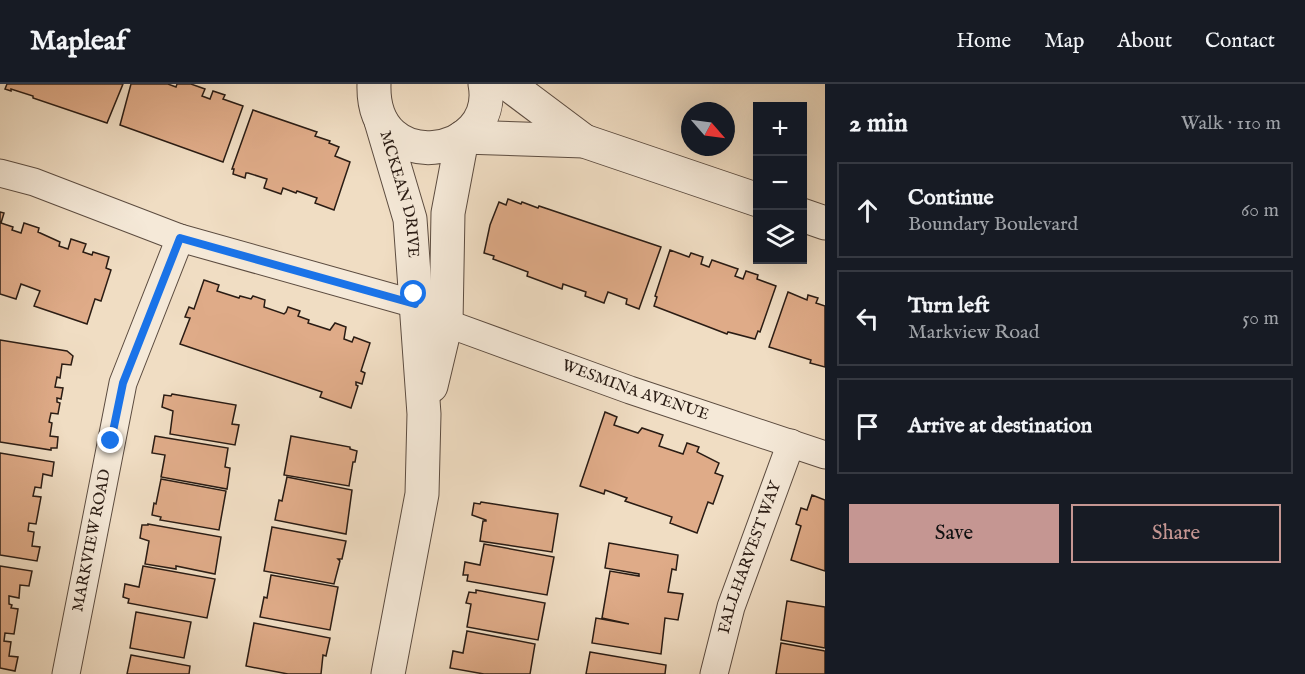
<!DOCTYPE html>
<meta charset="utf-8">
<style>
:root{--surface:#171b24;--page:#242831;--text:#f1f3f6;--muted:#9ea1a6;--line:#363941;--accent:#c59692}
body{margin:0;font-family:"IM FELL English",serif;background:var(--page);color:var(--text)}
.controls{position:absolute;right:18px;top:18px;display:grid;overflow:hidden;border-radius:0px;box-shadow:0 6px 24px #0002}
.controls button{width:54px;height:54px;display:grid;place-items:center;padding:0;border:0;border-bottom:2px solid var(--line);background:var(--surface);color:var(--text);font:30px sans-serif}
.compass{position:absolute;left:681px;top:18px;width:54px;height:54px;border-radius:50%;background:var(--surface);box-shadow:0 6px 24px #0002;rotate:118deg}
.stop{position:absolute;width:18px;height:18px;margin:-14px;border:4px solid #1a73e8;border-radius:50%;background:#fff}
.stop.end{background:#1a73e8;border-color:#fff;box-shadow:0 2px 6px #0008}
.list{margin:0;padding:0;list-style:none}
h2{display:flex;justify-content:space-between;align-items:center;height:78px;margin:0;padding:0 24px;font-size:26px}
h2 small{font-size:20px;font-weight:400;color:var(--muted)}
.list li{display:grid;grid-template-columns:39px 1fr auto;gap:18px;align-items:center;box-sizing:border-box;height:96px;margin:0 12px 12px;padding:0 12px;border:2px solid var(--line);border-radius:0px}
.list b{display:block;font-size:22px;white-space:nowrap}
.list p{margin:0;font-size:20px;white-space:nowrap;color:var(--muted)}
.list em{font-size:20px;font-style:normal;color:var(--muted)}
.actions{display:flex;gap:12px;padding:18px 24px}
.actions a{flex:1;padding:14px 0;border:2px solid var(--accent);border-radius:0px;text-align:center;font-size:21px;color:var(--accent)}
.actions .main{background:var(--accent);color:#111}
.icon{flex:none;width:33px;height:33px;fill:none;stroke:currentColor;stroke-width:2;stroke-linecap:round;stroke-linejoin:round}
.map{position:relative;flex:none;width:825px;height:590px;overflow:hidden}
header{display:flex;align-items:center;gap:36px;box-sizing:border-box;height:84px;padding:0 30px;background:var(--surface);border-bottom:2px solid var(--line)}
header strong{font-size:28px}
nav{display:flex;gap:33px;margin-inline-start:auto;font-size:21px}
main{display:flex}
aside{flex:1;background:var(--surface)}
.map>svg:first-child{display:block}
.building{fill:#dfab88;stroke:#2a1c14;stroke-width:1.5}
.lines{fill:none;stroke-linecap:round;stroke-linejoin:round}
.minor-casing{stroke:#5c4c40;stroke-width:29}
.tertiary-casing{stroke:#5c4c40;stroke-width:35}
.minor{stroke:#f5e9d8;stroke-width:27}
.tertiary{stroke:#f5e9d8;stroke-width:33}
.route{stroke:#1a73e8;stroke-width:8}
.labels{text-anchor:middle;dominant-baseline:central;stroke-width:5;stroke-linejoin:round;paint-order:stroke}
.street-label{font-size:16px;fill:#2a1c14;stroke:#f5e9d8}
</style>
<header>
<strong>Mapleaf</strong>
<nav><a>Home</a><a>Map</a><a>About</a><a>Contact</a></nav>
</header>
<main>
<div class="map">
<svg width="825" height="590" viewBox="0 0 825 590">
<rect width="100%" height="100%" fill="#f0ddc3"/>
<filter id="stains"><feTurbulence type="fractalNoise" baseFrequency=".00333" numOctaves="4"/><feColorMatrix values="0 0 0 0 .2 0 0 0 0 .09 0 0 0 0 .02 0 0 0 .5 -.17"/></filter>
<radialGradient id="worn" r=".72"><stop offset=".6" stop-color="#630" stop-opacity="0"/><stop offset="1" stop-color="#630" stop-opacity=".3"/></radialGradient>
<!-- building -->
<g class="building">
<path d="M 7,0 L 123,0 L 107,39 L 33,14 L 33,12 L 11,5 L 11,7 L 5,5 Z"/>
<path d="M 131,0 L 168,0 L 176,3 L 177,0 L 191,0 L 205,5 L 202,12 L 210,15 L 213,7 L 225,11 L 223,15 L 243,22 L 223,78 L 120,41 Z"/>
<path d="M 253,26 L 317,48 L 315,52 L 330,57 L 329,59 L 339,63 L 335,72 L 350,78 L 334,126 L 315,119 L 317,114 L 297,107 L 296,109 L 283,104 L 281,110 L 264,104 L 267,95 L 248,89 L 246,89 L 245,94 L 233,90 L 234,85 L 232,85 Z"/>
<path d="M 508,115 L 521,120 L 522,118 L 538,124 L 539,122 L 661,163 L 639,225 L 626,220 L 627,215 L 608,208 L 604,219 L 585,212 L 586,208 L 563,200 L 562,205 L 527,192 L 528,188 L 493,175 L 494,172 L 484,169 L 490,141 L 499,118 L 506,121 Z"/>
<path d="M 0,128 L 4,129 L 1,139 L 13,143 L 12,146 L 21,149 L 24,139 L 39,144 L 38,148 L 60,158 L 59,162 L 68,165 L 71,155 L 86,160 L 83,168 L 92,171 L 93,168 L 109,173 L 106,184 L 111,186 L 101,217 L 95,215 L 87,240 L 34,222 L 40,207 L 21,200 L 16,215 L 0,210 Z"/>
<path d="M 670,166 L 689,173 L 691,169 L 703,173 L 701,180 L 709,183 L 712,176 L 738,185 L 735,192 L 743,195 L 746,187 L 758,191 L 757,195 L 776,202 L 760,248 L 758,247 L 755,255 L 728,248 L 727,250 L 654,222 L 657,213 L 655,212 Z"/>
<path d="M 204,196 L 219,201 L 217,207 L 239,214 L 240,212 L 251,215 L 253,212 L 265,216 L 264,223 L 284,230 L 286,228 L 288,223 L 300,227 L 298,232 L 309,236 L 308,239 L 330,246 L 335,239 L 346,243 L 344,255 L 352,258 L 354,253 L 370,259 L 361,287 L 365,289 L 362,300 L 356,298 L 356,301 L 358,302 L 351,324 L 320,313 L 322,308 L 180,260 L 190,234 L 185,233 L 189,223 L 194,225 Z"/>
<path d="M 788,208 L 807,216 L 808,211 L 818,214 L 816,219 L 825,222 L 825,283 L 810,279 L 811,276 L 769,263 Z"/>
<path d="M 0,256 L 67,267 L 73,272 L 71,281 L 62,280 L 60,294 L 57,293 L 55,303 L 63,304 L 61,315 L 57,314 L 57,318 L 60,319 L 58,330 L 51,329 L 49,338 L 52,339 L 50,352 L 58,353 L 57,364 L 51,364 L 51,366 L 0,358 Z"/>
<path d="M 172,310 L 236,321 L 232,340 L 239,341 L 235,361 L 170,350 L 173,327 L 162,323 L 164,311 L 171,312 Z"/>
<path d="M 605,328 L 617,333 L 614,341 L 638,349 L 642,344 L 663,351 L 659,362 L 683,370 L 687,359 L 699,363 L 697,368 L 719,379 L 715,389 L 723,392 L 713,420 L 708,418 L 697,449 L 670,439 L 672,433 L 625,417 L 627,414 L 605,406 L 604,410 L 580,402 Z"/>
<path d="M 155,352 L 228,364 L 225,383 L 230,384 L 227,405 L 161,393 L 165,371 L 152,369 Z"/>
<path d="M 291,352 L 350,363 L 350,365 L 357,367 L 355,378 L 353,378 L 349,402 L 284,391 Z"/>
<path d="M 0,369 L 54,378 L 52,392 L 43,390 L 41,404 L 35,403 L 33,412 L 41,413 L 36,440 L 29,439 L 28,447 L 34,448 L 32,462 L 40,463 L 37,477 L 0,471 Z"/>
<path d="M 287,393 L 352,406 L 346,450 L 275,436 L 279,416 L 282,417 Z"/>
<path d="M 161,395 L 226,407 L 219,446 L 160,436 L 161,433 L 152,431 L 154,419 L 156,420 Z"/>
<path d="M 812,411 L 825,416 L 825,487 L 791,476 L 801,442 L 796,440 L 801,424 L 807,426 Z"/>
<path d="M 481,418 L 558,430 L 552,468 L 480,457 L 483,437 L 486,437 L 486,436 L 472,431 L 474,419 L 480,420 Z"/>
<path d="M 148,440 L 221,453 L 215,490 L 176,482 L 176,485 L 145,480 L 149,457 L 140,454 L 142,441 L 148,441 Z"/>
<path d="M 272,443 L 346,457 L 342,475 L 338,475 L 340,477 L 334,500 L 264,487 Z"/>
<path d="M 609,459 L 678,471 L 676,486 L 672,485 L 668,508 L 683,510 L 678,536 L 665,534 L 661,570 L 592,559 L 596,534 L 629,540 L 602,534 L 610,487 L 639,492 L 639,490 L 605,484 Z"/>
<path d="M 484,460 L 554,473 L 547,511 L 467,497 L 468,491 L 463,491 L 465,478 L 480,481 Z"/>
<path d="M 0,482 L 32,487 L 29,502 L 20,501 L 19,514 L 9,512 L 9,520 L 12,521 L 11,524 L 18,525 L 14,550 L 5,549 L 4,557 L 11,558 L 9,572 L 18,573 L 15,587 L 0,584 Z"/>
<path d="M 143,482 L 215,495 L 207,534 L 128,519 L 129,515 L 123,513 L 125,500 L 139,503 Z"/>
<path d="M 271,491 L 338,503 L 330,546 L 260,533 L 264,513 L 267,514 Z"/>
<path d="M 476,506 L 545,519 L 538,556 L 467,543 L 471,520 L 466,519 L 469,508 L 476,509 Z"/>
<path d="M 787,517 L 825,523 L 825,564 L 781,556 Z"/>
<path d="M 136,528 L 191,538 L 184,574 L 130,564 Z"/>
<path d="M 254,539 L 330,554 L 326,572 L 323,571 L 321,590 L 288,590 L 246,582 Z"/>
<path d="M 467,547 L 535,560 L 530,590 L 484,590 L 450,584 L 453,567 L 463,569 Z"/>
<path d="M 781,559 L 825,567 L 825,590 L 776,590 Z"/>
<path d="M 590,568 L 666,581 L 665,590 L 586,590 Z"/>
<path d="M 131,571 L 190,582 L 189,590 L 127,590 Z"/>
</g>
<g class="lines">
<defs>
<g id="minor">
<path d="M 0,89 L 34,98 L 180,154 L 415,220"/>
<path id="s1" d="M 446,239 L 630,306 L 825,371"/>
<path id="s2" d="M 66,590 L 123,299 L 180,154"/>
<path id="s3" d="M 714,590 L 731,523 L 791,359"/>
</g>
<g id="tertiary">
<path d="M 374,0 C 371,95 499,74 485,0"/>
<path d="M 508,0 L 584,57"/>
<path id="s4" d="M 381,37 L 410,135 L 424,330 L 422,410 L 388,590"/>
<path d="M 463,53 L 584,57 L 758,116"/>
<path d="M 802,131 L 825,139"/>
<path d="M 431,302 L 446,239 L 448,129 L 462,55"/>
</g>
</defs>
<!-- minor casing -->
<use href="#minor" class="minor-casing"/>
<!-- tertiary casing -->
<use href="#tertiary" class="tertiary-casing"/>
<!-- minor -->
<use href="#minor" class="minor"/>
<!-- tertiary -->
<use href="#tertiary" class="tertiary"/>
</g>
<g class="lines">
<!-- route -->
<path class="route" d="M 111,357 L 123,299 L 180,154 L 415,220 L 414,210"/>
</g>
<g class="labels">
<!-- street labels -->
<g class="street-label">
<text stroke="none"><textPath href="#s4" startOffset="76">MCKEAN DRIVE</textPath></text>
<text stroke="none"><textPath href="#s1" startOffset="201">WESMINA AVENUE</textPath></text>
<text stroke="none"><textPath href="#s2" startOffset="136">MARKVIEW ROAD</textPath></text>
<text stroke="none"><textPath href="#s3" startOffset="122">FALLHARVEST WAY</textPath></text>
</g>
</g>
<rect width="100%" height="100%" filter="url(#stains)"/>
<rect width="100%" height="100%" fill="url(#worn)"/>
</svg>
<div class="controls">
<button>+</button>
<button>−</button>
<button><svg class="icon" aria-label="layers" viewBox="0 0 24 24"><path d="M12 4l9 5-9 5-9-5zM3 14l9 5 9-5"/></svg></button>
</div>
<svg class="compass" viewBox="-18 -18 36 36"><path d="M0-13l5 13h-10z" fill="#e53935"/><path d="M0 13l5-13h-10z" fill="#9ea1a6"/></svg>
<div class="stop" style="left:414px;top:210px"></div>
<div class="stop end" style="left:111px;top:357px"></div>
</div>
<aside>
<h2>2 min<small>Walk · 110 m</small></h2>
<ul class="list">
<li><svg class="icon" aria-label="ahead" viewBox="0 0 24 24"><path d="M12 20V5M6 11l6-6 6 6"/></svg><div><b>Continue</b><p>Boundary Boulevard</p></div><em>60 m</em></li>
<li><svg class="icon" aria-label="left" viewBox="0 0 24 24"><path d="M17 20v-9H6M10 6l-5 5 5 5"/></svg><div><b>Turn left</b><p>Markview Road</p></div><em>50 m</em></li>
<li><svg class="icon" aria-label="arrive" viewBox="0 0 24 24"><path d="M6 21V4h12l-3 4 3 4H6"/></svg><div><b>Arrive at destination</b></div></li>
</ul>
<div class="actions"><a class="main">Save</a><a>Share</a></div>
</aside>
</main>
